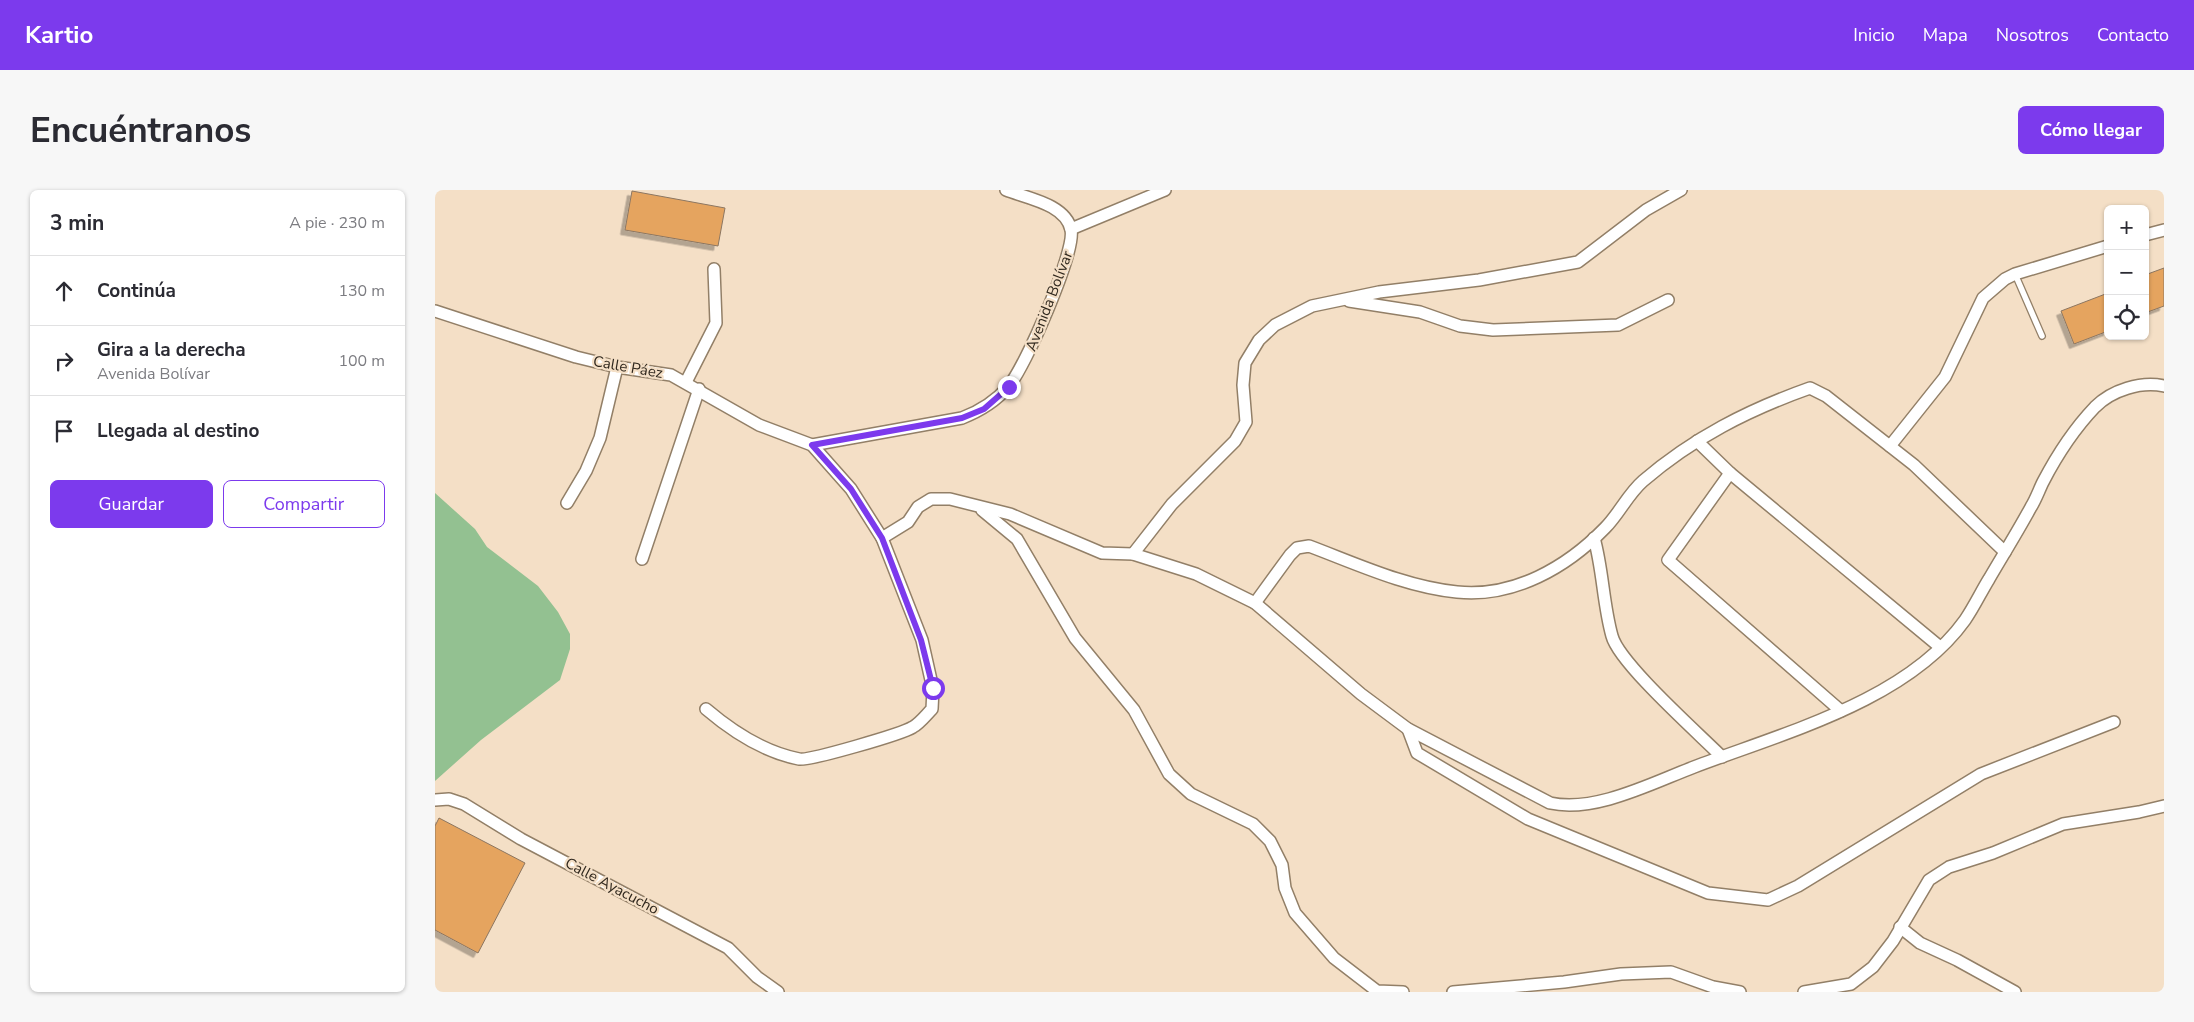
<!DOCTYPE html>
<html lang="es">
<meta charset="utf-8">
<style>
:root{--surface:#fff;--page:#f7f7f7;--text:#2b2b33;--muted:#7c7c81;--line:#e1e1e2;--accent:#7c3aed}
body{margin:0;font-family:"Nunito Sans",sans-serif;background:var(--page);color:var(--text)}
.controls{position:absolute;right:15px;top:15px;display:grid;overflow:hidden;border-radius:8px;box-shadow:0 1px 4px #0004}
.controls button{width:45px;height:45px;display:grid;place-items:center;padding:0;border:0;border-bottom:1px solid var(--line);background:var(--surface);color:var(--text);font:25px sans-serif}
.stop{position:absolute;width:15px;height:15px;margin:-11px;border:4px solid #7c3aed;border-radius:50%;background:#fff}
.stop.end{background:#7c3aed;border-color:#fff;box-shadow:0 1px 5px #0008}
.list{margin:0;padding:0;list-style:none}
h2{display:flex;justify-content:space-between;align-items:center;height:65px;margin:0;padding:0 20px;font-size:21px}
h2 small{font-size:16px;font-weight:400;color:var(--muted)}
.list li{display:grid;grid-template-columns:32px 1fr auto;gap:15px;align-items:center;box-sizing:border-box;height:70px;padding:0 20px;border-top:1px solid var(--line)}
.list b{display:block;font-size:19px;white-space:nowrap}
.list p{margin:0;font-size:16px;white-space:nowrap;color:var(--muted)}
.list em{font-size:16px;font-style:normal;color:var(--muted)}
.actions{display:flex;gap:10px;padding:15px 20px}
.actions a{flex:1;padding:11px 0;border:1px solid var(--accent);border-radius:8px;text-align:center;font-size:18px;color:var(--accent)}
.actions .main{background:var(--accent);color:#fff}
.icon{flex:none;width:28px;height:28px;fill:none;stroke:currentColor;stroke-width:2;stroke-linecap:round;stroke-linejoin:round}
.map{position:relative;flex:none;width:1729px;height:802px;overflow:hidden;border-radius:8px}
header{display:flex;align-items:center;gap:30px;box-sizing:border-box;height:70px;padding:0 25px;background:var(--accent);color:#fff}
header strong{font-size:24px}
nav{display:flex;gap:28px;margin-inline-start:auto;font-size:18px}
.intro{display:flex;align-items:center;justify-content:space-between;box-sizing:border-box;height:120px;padding:0 30px}
h1{margin:0;font-size:35px}
.button{padding:12px 22px;border-radius:8px;background:var(--accent);color:#fff;font-size:18px;font-weight:700}
main{display:flex;gap:30px;padding:0 30px}
aside{flex:1;background:var(--surface);border-radius:8px;box-shadow:0 1px 4px #0004}
.map>svg:first-child{display:block}
.green{fill:#93c191}
.building{fill:#e5a45e;stroke:#8c7661;filter:url(#shadow)}
.lines{fill:none;stroke-linecap:round;stroke-linejoin:round}
.lane-casing{stroke:#927f67;stroke-width:8}
.street-casing{stroke:#927f67;stroke-width:14}
.lane{stroke:#fff;stroke-width:5.5}
.street{stroke:#fff;stroke-width:11}
.route{stroke:#7c3aed;stroke-width:6}
.labels{text-anchor:middle;dominant-baseline:central;stroke-width:4.5;stroke-linejoin:round;paint-order:stroke}
.street-label{font-size:15px;fill:#30281e;stroke:#f4dfc6}
</style>
<header>
<strong>Kartio</strong>
<nav><a>Inicio</a><a>Mapa</a><a>Nosotros</a><a>Contacto</a></nav>
</header>
<div class="intro"><h1>Encuéntranos</h1><a class="button">Cómo llegar</a></div>
<main>
<aside>
<h2>3 min<small>A pie · 230 m</small></h2>
<ul class="list">
<li><svg class="icon" aria-label="ahead" viewBox="0 0 24 24"><path d="M12 20V5M6 11l6-6 6 6"/></svg><div><b>Continúa</b></div><em>130 m</em></li>
<li><svg class="icon" aria-label="right" viewBox="0 0 24 24"><path d="M7 20v-9h11M14 6l5 5-5 5"/></svg><div><b>Gira a la derecha</b><p>Avenida Bolívar</p></div><em>100 m</em></li>
<li><svg class="icon" aria-label="arrive" viewBox="0 0 24 24"><path d="M6 21V4h12l-3 4 3 4H6"/></svg><div><b>Llegada al destino</b></div></li>
</ul>
<div class="actions"><a class="main">Guardar</a><a>Compartir</a></div>
</aside>
<div class="map">
<svg width="1729" height="802" viewBox="0 0 1729 802">
<defs>
<filter id="shadow"><feDropShadow dx="-4.5" dy="4.5" stdDeviation="0" flood-color="#0004"/></filter>
</defs>
<rect width="100%" height="100%" fill="#f4dfc6"/>
<!-- green -->
<path class="green" d="M 0,303 L 40,339 L 52,357 L 103,396 L 123,422 L 135,444 L 135,459 L 125,490 L 46,550 L 0,591 Z"/>
<!-- building -->
<g class="building">
<path d="M 197,1 L 290,18 L 283,56 L 190,40 Z"/>
<path d="M 1729,78 L 1729,116 L 1710,123 L 1710,85 Z"/>
<path d="M 1673,103 L 1673,141 L 1639,154 L 1626,121 Z"/>
<path d="M 4,628 L 90,673 L 43,763 L 0,740 L 0,636 Z"/>
</g>
<g class="lines">
<defs>
<path id="lane" d="M 1580,84 L 1607,146"/>
<g id="street">
<path d="M 636,39 L 730,0"/>
<path d="M 1710,45 L 1729,40"/>
<path d="M 914,111 L 985,122 L 1025,136 L 1058,140 L 1183,135 L 1233,110"/>
<path d="M 0,121 L 141,167 L 182,177 L 236,185 L 324,235 L 377,255 L 416,299 L 447,348 L 487,450 L 498,499 L 497,519 C 491,525 485,533 478,537 C 467,544 374,571 364,569 C 328,562 298,542 271,519"/>
<path d="M 251,192 L 281,133 L 279,79"/>
<path d="M 1262,251 L 1295,283 L 1505,457"/>
<path d="M 377,255 L 527,228 C 545,221 560,212 573,197 C 590,178 641,61 636,40 C 631,14 591,8 571,0"/>
<path d="M 1455,256 L 1510,187 L 1548,108 L 1570,89 L 1580,84 L 1673,56"/>
<path d="M 1295,283 L 1233,370 L 1406,521"/>
<path d="M 132,313 L 151,281 L 165,248 L 182,177"/>
<path d="M 547,320 L 582,349 L 640,448 L 699,520 L 734,584 L 756,604 L 818,634 L 835,651 L 847,675 L 850,698 L 860,723 L 899,768 L 942,801 L 968,802"/>
<path d="M 447,348 L 473,332 L 483,317 L 496,309 L 515,309 L 575,324 L 667,363 L 698,364 L 761,384 L 820,413 L 926,504 L 973,539 L 1115,613 C 1160,623 1217,593 1259,577 C 1348,543 1472,511 1530,430 C 1539,417 1546,402 1554,389 C 1568,365 1583,341 1596,317 C 1601,309 1604,300 1608,292 C 1621,267 1640,238 1660,217 C 1677,200 1706,191 1729,196"/>
<path d="M 1159,348 C 1168,380 1168,414 1177,446 C 1184,473 1263,543 1287,567"/>
<path d="M 698,364 L 737,314 L 800,251 L 811,232 L 808,195 L 810,173 L 824,150 L 840,135 L 877,116 L 944,102 L 1044,90 L 1143,72 L 1211,20 L 1246,0"/>
<path d="M 207,369 L 264,199"/>
<path d="M 820,413 L 855,365 L 862,358 L 874,356 C 922,374 971,397 1022,402 C 1079,408 1132,377 1170,338 C 1184,324 1193,304 1208,291 C 1258,248 1313,220 1375,198 L 1391,206 L 1479,275 L 1570,362"/>
<path d="M 973,539 L 982,563 L 1093,629 L 1273,703 L 1333,710 L 1363,696 L 1546,584 L 1679,532"/>
<path d="M 0,610 L 14,609 L 29,614 L 86,649 L 293,758 L 322,787 L 343,802"/>
<path d="M 1465,737 L 1485,753 L 1522,770 L 1580,802"/>
<path d="M 1018,802 L 1129,792 L 1186,784 L 1236,782 L 1278,797 L 1305,802"/>
<path d="M 1369,802 L 1416,794 L 1438,777 L 1458,751 L 1494,690 L 1514,677 L 1558,663 L 1628,634 L 1704,622 L 1729,616"/>
</g>
</defs>
<!-- lane casing -->
<use href="#lane" class="lane-casing"/>
<!-- street casing -->
<use href="#street" class="street-casing"/>
<!-- lane -->
<use href="#lane" class="lane"/>
<!-- street -->
<use href="#street" class="street"/>
</g>
<g class="lines">
<!-- route -->
<path class="route" d="M 498,498 L 486,450 L 447,348 L 416,299 L 377,255 L 527,228 L 549,219 L 574,197"/>
</g>
<g class="labels">
<!-- street labels -->
<g class="street-label">
<text transform="translate(614 111) rotate(-69)">Avenida Bolívar</text>
<text transform="translate(193 177) rotate(10)">Calle Páez</text>
<text transform="translate(177 696) rotate(28)">Calle Ayacucho</text>
</g>
</g>
</svg>
<div class="controls">
<button>+</button>
<button>−</button>
<button><svg class="icon" aria-label="locate" viewBox="0 0 24 24"><circle cx="12" cy="12" r="6"/><path d="M12 2v4M12 18v4M2 12h4M18 12h4"/></svg></button>
</div>
<div class="stop" style="left:498px;top:498px"></div>
<div class="stop end" style="left:574px;top:197px"></div>
</div>
</main>
